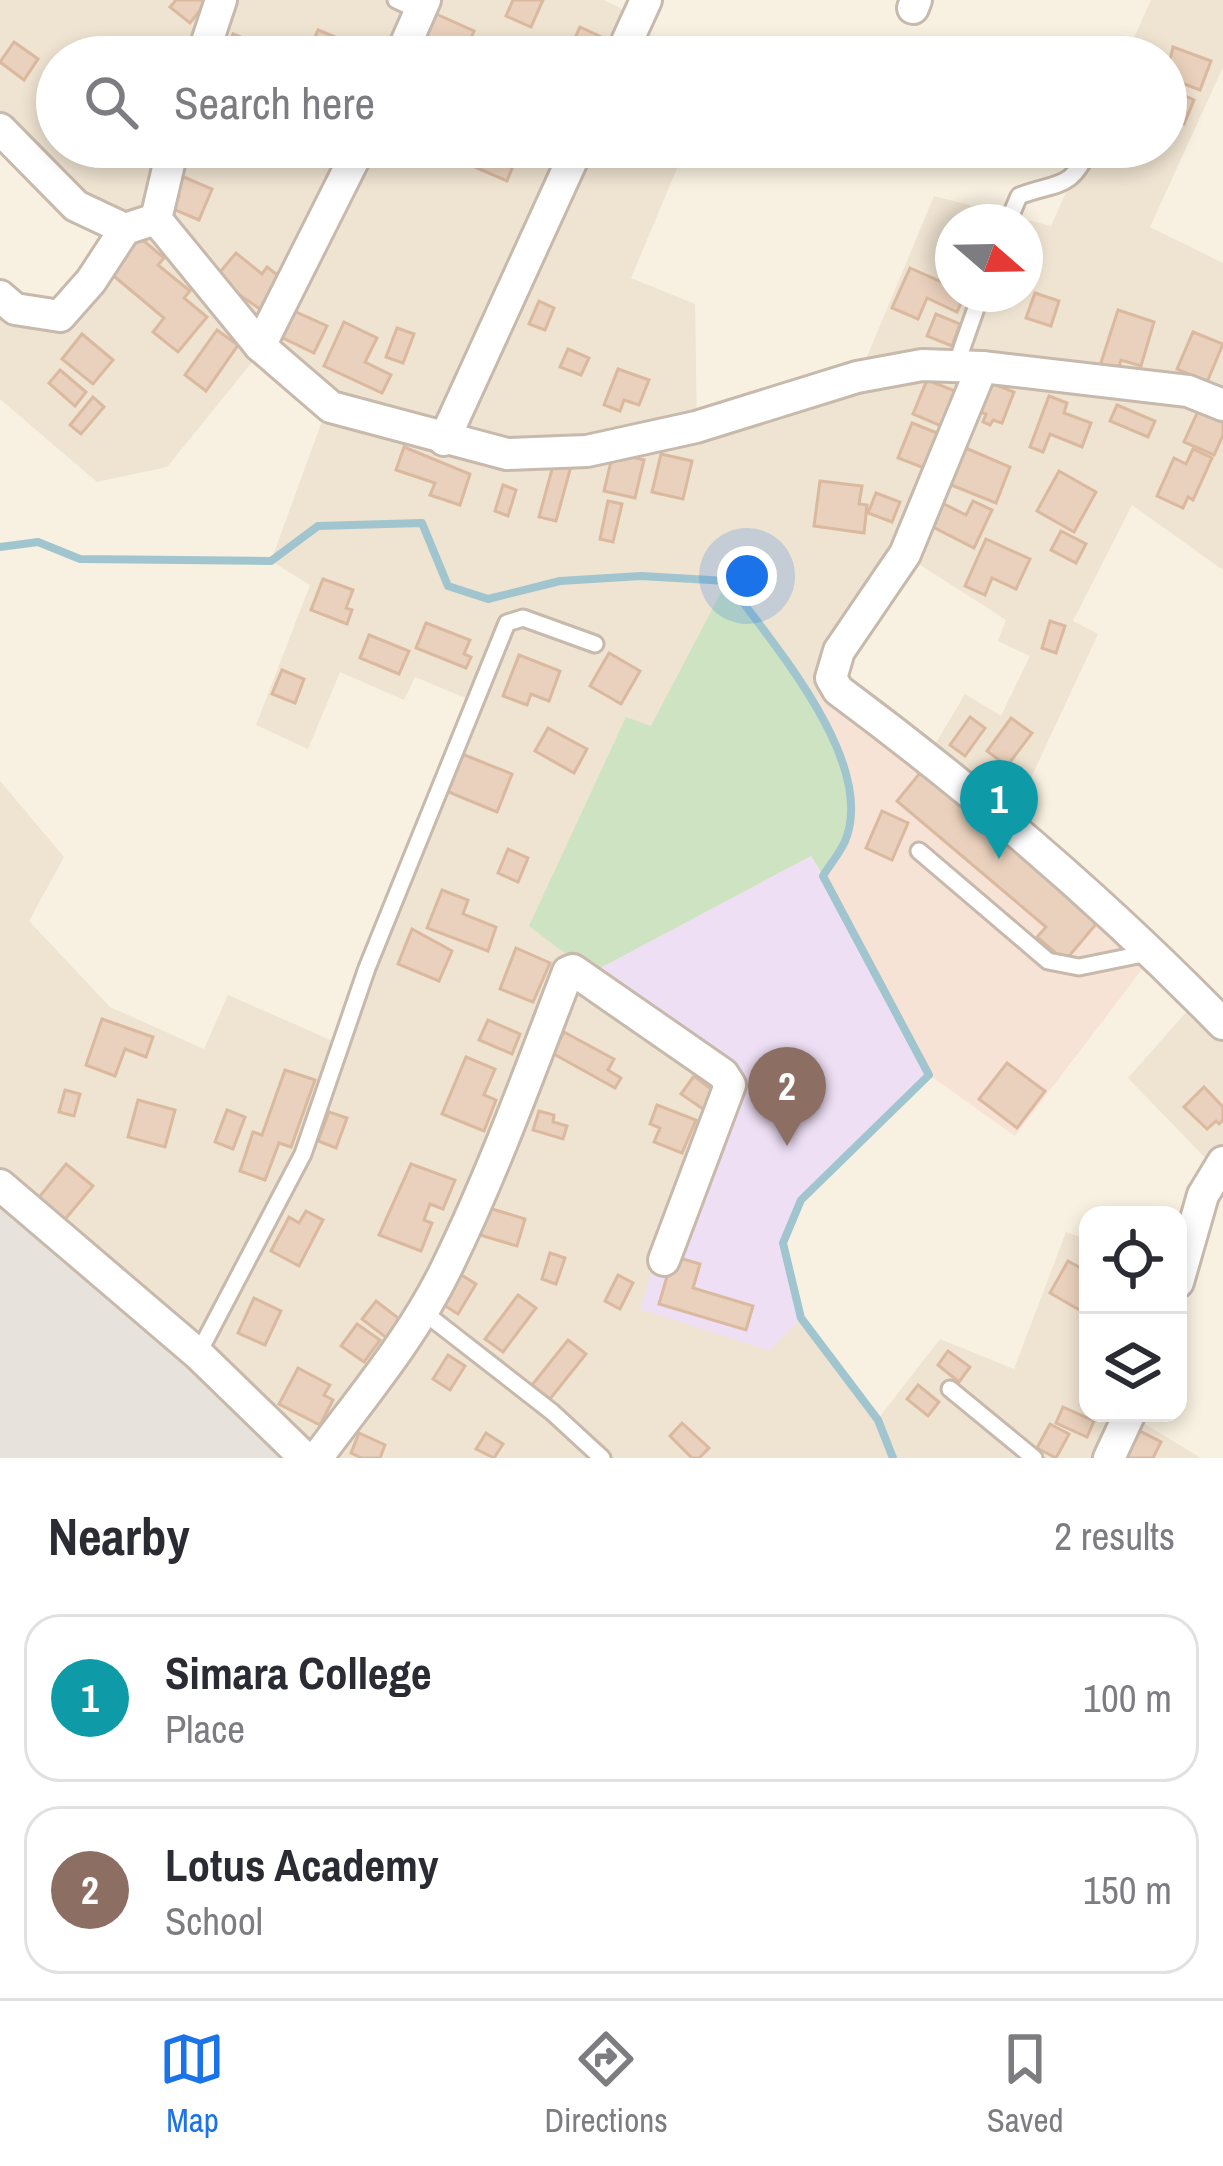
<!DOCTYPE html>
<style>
:root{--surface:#fff;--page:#f7f7f7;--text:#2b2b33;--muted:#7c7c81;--line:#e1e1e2;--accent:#1a73e8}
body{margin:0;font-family:"Archivo Narrow",sans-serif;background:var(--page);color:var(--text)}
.controls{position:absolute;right:36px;bottom:36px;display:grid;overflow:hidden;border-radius:24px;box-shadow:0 6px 18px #0003}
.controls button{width:108px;height:108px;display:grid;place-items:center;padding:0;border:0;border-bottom:3px solid var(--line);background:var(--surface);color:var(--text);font:60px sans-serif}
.compass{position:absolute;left:935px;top:204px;width:108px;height:108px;border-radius:50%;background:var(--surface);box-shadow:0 6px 18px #0003;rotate:110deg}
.you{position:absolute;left:747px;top:576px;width:42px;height:42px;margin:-30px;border:9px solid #fff;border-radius:50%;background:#1a73e8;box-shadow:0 0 0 18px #1a73e833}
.badge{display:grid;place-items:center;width:78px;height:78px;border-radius:50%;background:var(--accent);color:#fff;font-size:39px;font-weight:700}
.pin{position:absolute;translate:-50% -99px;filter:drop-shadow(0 3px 6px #0008)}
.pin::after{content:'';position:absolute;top:63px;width:42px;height:36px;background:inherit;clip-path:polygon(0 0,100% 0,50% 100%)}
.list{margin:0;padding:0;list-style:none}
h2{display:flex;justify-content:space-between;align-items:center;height:156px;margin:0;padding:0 48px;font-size:51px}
h2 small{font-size:39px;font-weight:400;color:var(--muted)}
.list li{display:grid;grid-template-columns:78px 1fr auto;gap:36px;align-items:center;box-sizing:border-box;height:168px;margin:0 24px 24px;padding:0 24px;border:3px solid var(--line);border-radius:36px}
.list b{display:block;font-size:45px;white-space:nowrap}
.list p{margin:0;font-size:39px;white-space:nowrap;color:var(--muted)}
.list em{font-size:39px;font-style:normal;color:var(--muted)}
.icon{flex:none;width:66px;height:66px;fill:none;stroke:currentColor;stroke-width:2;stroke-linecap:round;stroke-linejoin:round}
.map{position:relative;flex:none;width:1223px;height:1458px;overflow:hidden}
.search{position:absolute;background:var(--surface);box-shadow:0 6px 18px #0003;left:36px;right:36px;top:36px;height:132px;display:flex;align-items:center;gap:30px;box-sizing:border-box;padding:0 42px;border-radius:66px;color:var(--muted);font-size:45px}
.sheet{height:540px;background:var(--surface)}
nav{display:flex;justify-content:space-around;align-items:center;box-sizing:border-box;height:168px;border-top:3px solid var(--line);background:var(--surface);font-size:33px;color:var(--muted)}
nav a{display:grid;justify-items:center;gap:6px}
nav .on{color:var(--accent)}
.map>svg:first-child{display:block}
.residential{fill:#efe3d1;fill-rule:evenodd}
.commercial{fill:#f7e2d6}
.industrial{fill:#e8e2dc}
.education{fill:#eedff4}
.green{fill:#cee3c2}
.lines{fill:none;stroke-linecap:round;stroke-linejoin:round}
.stream{stroke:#a1c5cf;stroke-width:8}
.building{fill:#ead1bd;stroke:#dab99f;stroke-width:3}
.service-casing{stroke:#c7b9ab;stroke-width:21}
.minor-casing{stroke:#c7b9ab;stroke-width:36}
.service{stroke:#fff;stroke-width:15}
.minor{stroke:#fff;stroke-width:30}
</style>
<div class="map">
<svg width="1223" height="1458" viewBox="0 0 1223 1458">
<rect width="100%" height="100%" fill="#f8f1e1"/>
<!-- residential -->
<g class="residential">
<path d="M 0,0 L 604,0 L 640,18 L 622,57 L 57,57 L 57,147 L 686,147 L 631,278 L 695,304 L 697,432 L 854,388 L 934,196 L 1051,226 L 1086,147 L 1166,147 L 1166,57 L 1125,57 L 1151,0 L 1223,0 L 1223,67 L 1150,227 L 1223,263 L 1223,570 L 1132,505 L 1073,621 L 1098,634 L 1007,829 L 926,760 L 965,694 L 1001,716 L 1030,656 L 998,641 L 1006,620 L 908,557 L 833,680 L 814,703 L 727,582 L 651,727 L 626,717 L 591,973 L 734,1091 L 769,1351 L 801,1318 L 878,1419 L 940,1339 L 1014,1369 L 1066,1232 L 1088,1240 L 1088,1413 L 1134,1413 L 1133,1417 L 1201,1458 L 305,1458 L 0,1185 L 0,781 L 64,857 L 29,921 L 110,1007 L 204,1049 L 228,995 L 342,1045 L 475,702 L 415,677 L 404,700 L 340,672 L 308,749 L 256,725 L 310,585 L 271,561 L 325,413 L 257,356 L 167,467 L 97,482 L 0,399 L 0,296 L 60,316 L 124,229 L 0,129 ZM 953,222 L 1025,222 L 1025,294 L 953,294 Z"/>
<path d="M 1197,1000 L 1223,1027 L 1223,1164 L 1218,1171 L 1128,1078 Z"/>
</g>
<!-- commercial -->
<path class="commercial" d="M 833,680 L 1153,955 L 1015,1136 L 929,1075 L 823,876 L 848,835 L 850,774 L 814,703 Z"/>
<!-- industrial -->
<path class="industrial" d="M 0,1185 L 305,1458 L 0,1458 Z"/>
<!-- education -->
<path class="education" d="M 811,856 L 929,1075 L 801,1200 L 783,1243 L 801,1318 L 770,1351 L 640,1309 L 664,1235 L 734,1092 L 591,973 Z"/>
<!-- green -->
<path class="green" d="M 727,581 C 771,642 873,757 847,836 C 843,850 830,864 823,876 L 811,856 L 591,973 L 529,926 L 626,717 L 651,726 Z"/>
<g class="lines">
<!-- stream -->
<path class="stream" d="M 0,547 L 38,542 L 80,559 L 271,561 L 318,526 L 422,523 L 448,586 L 488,599 L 560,581 L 641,576 L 727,581 C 771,642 873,757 847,836 C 843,850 830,864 823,876 L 929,1075 L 801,1200 L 783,1243 L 801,1318 L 878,1420 L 893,1458"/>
</g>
<!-- building -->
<g class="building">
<path d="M 176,0 L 203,0 L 206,3 L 190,23 L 170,7 Z"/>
<path d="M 513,0 L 543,0 L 531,27 L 506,16 Z"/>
<path d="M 425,9 L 474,31 L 463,57 L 449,57 L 411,40 Z"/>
<path d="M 580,27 L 610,41 L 602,57 L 568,53 Z"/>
<path d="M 318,30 L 367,50 L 364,57 L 307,57 Z"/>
<path d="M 233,34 L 253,42 L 252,47 L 270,57 L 225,55 Z"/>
<path d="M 14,42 L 38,59 L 24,80 L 0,62 Z"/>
<path d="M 1173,47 L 1211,61 L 1200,90 L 1166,77 Z"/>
<path d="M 1179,93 L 1194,100 L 1184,124 L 1169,117 Z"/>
<path d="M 476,147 L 515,161 L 507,181 L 468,164 Z"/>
<path d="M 179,175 L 212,189 L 199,220 L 173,209 L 179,196 L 172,193 Z"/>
<path d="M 138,236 L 164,258 L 158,265 L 190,291 L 184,298 L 207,317 L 178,352 L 153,332 L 164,318 L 109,272 Z"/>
<path d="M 236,253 L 262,274 L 267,267 L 284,280 L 260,309 L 215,278 Z"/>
<path d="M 910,268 L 953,287 L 953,294 L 965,294 L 957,312 L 927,298 L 918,319 L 892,308 Z"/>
<path d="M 1035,293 L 1059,301 L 1051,326 L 1026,318 Z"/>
<path d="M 539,301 L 554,308 L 545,330 L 529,324 Z"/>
<path d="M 1118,310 L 1154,322 L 1141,366 L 1121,360 L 1115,381 L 1097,375 Z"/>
<path d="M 294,311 L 327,326 L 314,353 L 281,337 Z"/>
<path d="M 936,314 L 960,324 L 952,346 L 927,336 Z"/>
<path d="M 344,322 L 377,338 L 365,362 L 391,375 L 382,393 L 324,366 Z"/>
<path d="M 397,328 L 414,334 L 403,363 L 386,357 Z"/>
<path d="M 217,330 L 238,345 L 206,391 L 185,375 Z"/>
<path d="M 1193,332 L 1223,344 L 1207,382 L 1177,369 Z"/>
<path d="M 82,334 L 113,360 L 93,384 L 62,359 Z"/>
<path d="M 568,349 L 589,358 L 581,375 L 560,367 Z"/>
<path d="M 618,369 L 649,380 L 639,405 L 624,400 L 620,411 L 604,405 Z"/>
<path d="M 60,370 L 86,392 L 75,406 L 49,383 Z"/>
<path d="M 927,380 L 960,393 L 946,428 L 913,414 Z"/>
<path d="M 991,383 L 1014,392 L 1002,423 L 993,420 L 990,425 L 983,422 L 986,414 L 980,412 Z"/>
<path d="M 1049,396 L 1067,403 L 1064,413 L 1091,423 L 1082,447 L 1050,434 L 1043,452 L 1030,447 Z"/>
<path d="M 93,397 L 104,407 L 81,434 L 70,425 Z"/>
<path d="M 1117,405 L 1155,421 L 1148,437 L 1110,421 Z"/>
<path d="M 1199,409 L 1223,420 L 1223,435 L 1214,455 L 1184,442 Z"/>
<path d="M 912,423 L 945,436 L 932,471 L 898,458 Z"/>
<path d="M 961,446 L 1010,467 L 996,503 L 946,483 Z"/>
<path d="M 404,447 L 470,474 L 460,505 L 430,495 L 435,483 L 396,470 Z"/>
<path d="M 1193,449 L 1212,458 L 1193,500 L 1188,497 L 1183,508 L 1157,496 L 1174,458 L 1186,464 Z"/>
<path d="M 613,453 L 644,460 L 635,498 L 604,491 Z"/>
<path d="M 661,454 L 692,461 L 683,499 L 652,492 Z"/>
<path d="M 554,462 L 571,466 L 556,521 L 539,517 Z"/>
<path d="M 1059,471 L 1096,492 L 1074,532 L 1037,511 Z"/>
<path d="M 820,481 L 862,486 L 859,504 L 867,505 L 864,533 L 814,526 Z"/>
<path d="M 503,485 L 516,490 L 508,516 L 495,511 Z"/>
<path d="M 876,493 L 900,502 L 892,522 L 868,513 Z"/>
<path d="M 608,501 L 622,504 L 613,542 L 600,539 Z"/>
<path d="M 973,501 L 992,510 L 974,548 L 929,525 L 940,502 L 966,515 Z"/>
<path d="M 1061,531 L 1086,544 L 1076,563 L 1051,550 Z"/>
<path d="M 986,539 L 1030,559 L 1016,589 L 992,578 L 985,595 L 965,586 Z"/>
<path d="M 323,579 L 353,590 L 346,608 L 352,610 L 347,624 L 311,610 Z"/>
<path d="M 1050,621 L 1065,626 L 1056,653 L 1042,648 Z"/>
<path d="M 426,623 L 470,640 L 464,654 L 471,657 L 466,668 L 416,648 Z"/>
<path d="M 369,635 L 409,651 L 399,674 L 360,658 Z"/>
<path d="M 609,653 L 640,671 L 621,704 L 590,686 Z"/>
<path d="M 519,655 L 560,671 L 549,701 L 531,694 L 527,705 L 503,696 Z"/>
<path d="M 282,670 L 304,679 L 295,703 L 272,694 Z"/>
<path d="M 970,717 L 985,728 L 965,756 L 950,745 Z"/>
<path d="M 1011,718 L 1032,733 L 1007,766 L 987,751 Z"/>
<path d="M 548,728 L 587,749 L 574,773 L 535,751 Z"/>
<path d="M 462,754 L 512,774 L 497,812 L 446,791 Z"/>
<path d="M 924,768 L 1102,917 L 1065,961 L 1037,937 L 1046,927 L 897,801 Z"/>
<path d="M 882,811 L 908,823 L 892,860 L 866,848 Z"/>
<path d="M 508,849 L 528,858 L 518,882 L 498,873 Z"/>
<path d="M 442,890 L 468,900 L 463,914 L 496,927 L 488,951 L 427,928 Z"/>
<path d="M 412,929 L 452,951 L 439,981 L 398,964 Z"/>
<path d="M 516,948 L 550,963 L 533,1002 L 500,989 Z"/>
<path d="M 102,1019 L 153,1037 L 146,1057 L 125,1049 L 115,1076 L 86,1065 Z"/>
<path d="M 488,1020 L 520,1034 L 512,1054 L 479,1040 Z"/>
<path d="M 564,1032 L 614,1059 L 608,1070 L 621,1078 L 615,1088 L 552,1053 Z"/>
<path d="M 466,1057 L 495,1069 L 484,1095 L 496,1100 L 484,1131 L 442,1114 Z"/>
<path d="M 1007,1063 L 1045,1091 L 1017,1128 L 979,1099 Z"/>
<path d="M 285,1070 L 315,1080 L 291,1147 L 279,1143 L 265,1180 L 240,1171 L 253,1132 L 262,1135 Z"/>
<path d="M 694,1076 L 715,1092 L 703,1109 L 681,1094 Z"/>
<path d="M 1204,1087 L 1223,1107 L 1223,1120 L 1219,1124 L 1216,1121 L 1207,1129 L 1184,1107 Z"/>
<path d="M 65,1090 L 80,1094 L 74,1116 L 59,1112 Z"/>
<path d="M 138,1100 L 175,1110 L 165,1147 L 128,1137 Z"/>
<path d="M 657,1105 L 696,1120 L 682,1153 L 654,1142 L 660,1128 L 650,1124 Z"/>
<path d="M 227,1110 L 245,1117 L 233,1149 L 215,1142 Z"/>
<path d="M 539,1111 L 554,1115 L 553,1122 L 567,1126 L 563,1139 L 533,1130 Z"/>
<path d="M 329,1112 L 347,1118 L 336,1148 L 318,1141 Z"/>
<path d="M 66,1164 L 93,1186 L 62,1223 L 36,1201 Z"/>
<path d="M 411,1164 L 455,1180 L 443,1209 L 430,1204 L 424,1220 L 432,1223 L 421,1251 L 379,1235 Z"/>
<path d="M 489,1208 L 525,1219 L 517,1246 L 480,1235 Z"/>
<path d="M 306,1211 L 323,1220 L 299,1266 L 271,1251 L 289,1217 L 299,1223 Z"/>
<path d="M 550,1253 L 565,1258 L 556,1284 L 542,1279 Z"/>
<path d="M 673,1256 L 700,1264 L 693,1288 L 753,1306 L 746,1330 L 659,1304 Z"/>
<path d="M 1068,1261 L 1088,1272 L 1088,1315 L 1050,1293 Z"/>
<path d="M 455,1271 L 476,1284 L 458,1314 L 436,1300 Z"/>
<path d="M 618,1275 L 633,1283 L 620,1309 L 605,1301 Z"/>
<path d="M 518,1295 L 536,1308 L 503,1352 L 485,1339 Z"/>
<path d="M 254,1298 L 281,1311 L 265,1345 L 238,1333 Z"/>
<path d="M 376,1301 L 402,1321 L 388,1339 L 362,1319 Z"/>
<path d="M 357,1324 L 380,1340 L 364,1362 L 341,1346 Z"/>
<path d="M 568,1340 L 586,1354 L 550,1399 L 532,1385 Z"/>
<path d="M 948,1351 L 970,1367 L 959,1382 L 938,1365 Z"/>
<path d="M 448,1355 L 465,1366 L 450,1390 L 433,1379 Z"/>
<path d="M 298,1368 L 330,1385 L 324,1395 L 333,1400 L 320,1425 L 279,1404 Z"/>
<path d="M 918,1385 L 939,1402 L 928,1416 L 907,1399 Z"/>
<path d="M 1063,1407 L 1094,1421 L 1087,1437 L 1056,1423 Z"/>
<path d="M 682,1423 L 709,1448 L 699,1458 L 692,1458 L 670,1436 Z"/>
<path d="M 1050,1424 L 1069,1434 L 1056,1458 L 1037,1448 Z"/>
<path d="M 1140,1431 L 1161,1442 L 1153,1458 L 1125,1458 Z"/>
<path d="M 359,1433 L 385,1445 L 380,1458 L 362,1458 L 351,1453 Z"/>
<path d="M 486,1433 L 503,1444 L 494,1458 L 476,1449 Z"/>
</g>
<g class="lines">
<defs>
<g id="service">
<path d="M 396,0 L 420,11"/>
<path d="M 1130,57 L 1133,49"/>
<path d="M 1008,222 L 1019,196 C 1058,181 1071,191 1090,147"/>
<path d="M 956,365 L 981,294"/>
<path d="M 919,851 L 1048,961 L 1079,967 L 1148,953"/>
<path d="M 421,1310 L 552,1412 L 602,1458"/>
<path d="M 198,1354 L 303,1154 L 367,968 L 507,623 L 523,618 L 595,644"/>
<path d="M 950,1389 L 1034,1458"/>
</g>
<g id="minor">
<path d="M 913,8 L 916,0"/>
<path d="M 202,57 L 221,0"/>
<path d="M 400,57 L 425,0"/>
<path d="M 620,57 L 646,0"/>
<path d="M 0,129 L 76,206 L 125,229 L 156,219"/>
<path d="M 173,147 L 156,219 L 260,346 L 331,407 L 507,454 L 587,451 L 696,427 L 857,377 L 922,365 L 982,367 L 1188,391 L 1223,405"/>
<path d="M 0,296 L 15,309 L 60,316 L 91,281 L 125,229"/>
<path d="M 260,346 L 360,147"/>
<path d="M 982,367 L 905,554 L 839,651 L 831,678 L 838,690 C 974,791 1105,903 1223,1024"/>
<path d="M 444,440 L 578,147"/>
<path d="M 0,1185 L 198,1354 L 305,1458"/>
<path d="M 1178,1282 L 1203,1195 L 1223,1162"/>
<path d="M 317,1458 C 362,1397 413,1337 446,1269 C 493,1173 530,1071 568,972 L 573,970 L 723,1074 L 730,1085 L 664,1260"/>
<path d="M 1109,1458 L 1130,1413"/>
</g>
</defs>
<!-- service casing -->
<use href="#service" class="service-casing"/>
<!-- minor casing -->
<use href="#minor" class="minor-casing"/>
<!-- service -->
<use href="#service" class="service"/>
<!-- minor -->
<use href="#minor" class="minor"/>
</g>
</svg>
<div class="controls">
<button><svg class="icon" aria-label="locate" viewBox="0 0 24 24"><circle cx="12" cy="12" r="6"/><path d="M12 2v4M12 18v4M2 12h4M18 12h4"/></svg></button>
<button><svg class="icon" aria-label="layers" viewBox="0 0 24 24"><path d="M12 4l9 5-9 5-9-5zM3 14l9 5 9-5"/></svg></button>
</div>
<svg class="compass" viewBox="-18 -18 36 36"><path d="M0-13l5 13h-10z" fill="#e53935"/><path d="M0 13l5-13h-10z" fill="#7c7c81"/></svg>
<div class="you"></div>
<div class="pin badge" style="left:999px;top:859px;background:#0f9aa8">1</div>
<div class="pin badge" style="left:787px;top:1146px;background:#8d6e63">2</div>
<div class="search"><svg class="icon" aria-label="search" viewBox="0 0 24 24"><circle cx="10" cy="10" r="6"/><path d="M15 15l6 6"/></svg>Search here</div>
</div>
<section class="sheet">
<h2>Nearby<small>2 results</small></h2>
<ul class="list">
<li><span class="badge" style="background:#0f9aa8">1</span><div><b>Simara College</b><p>Place</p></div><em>100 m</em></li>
<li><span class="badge" style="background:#8d6e63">2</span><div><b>Lotus Academy</b><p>School</p></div><em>150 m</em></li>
</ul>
</section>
<nav>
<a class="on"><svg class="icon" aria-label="map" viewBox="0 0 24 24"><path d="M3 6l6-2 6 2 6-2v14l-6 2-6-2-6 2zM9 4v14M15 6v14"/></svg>Map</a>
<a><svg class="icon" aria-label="directions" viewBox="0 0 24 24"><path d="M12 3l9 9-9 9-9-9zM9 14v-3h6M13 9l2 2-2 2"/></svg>Directions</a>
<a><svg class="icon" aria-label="saved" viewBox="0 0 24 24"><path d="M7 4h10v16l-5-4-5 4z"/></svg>Saved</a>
</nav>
